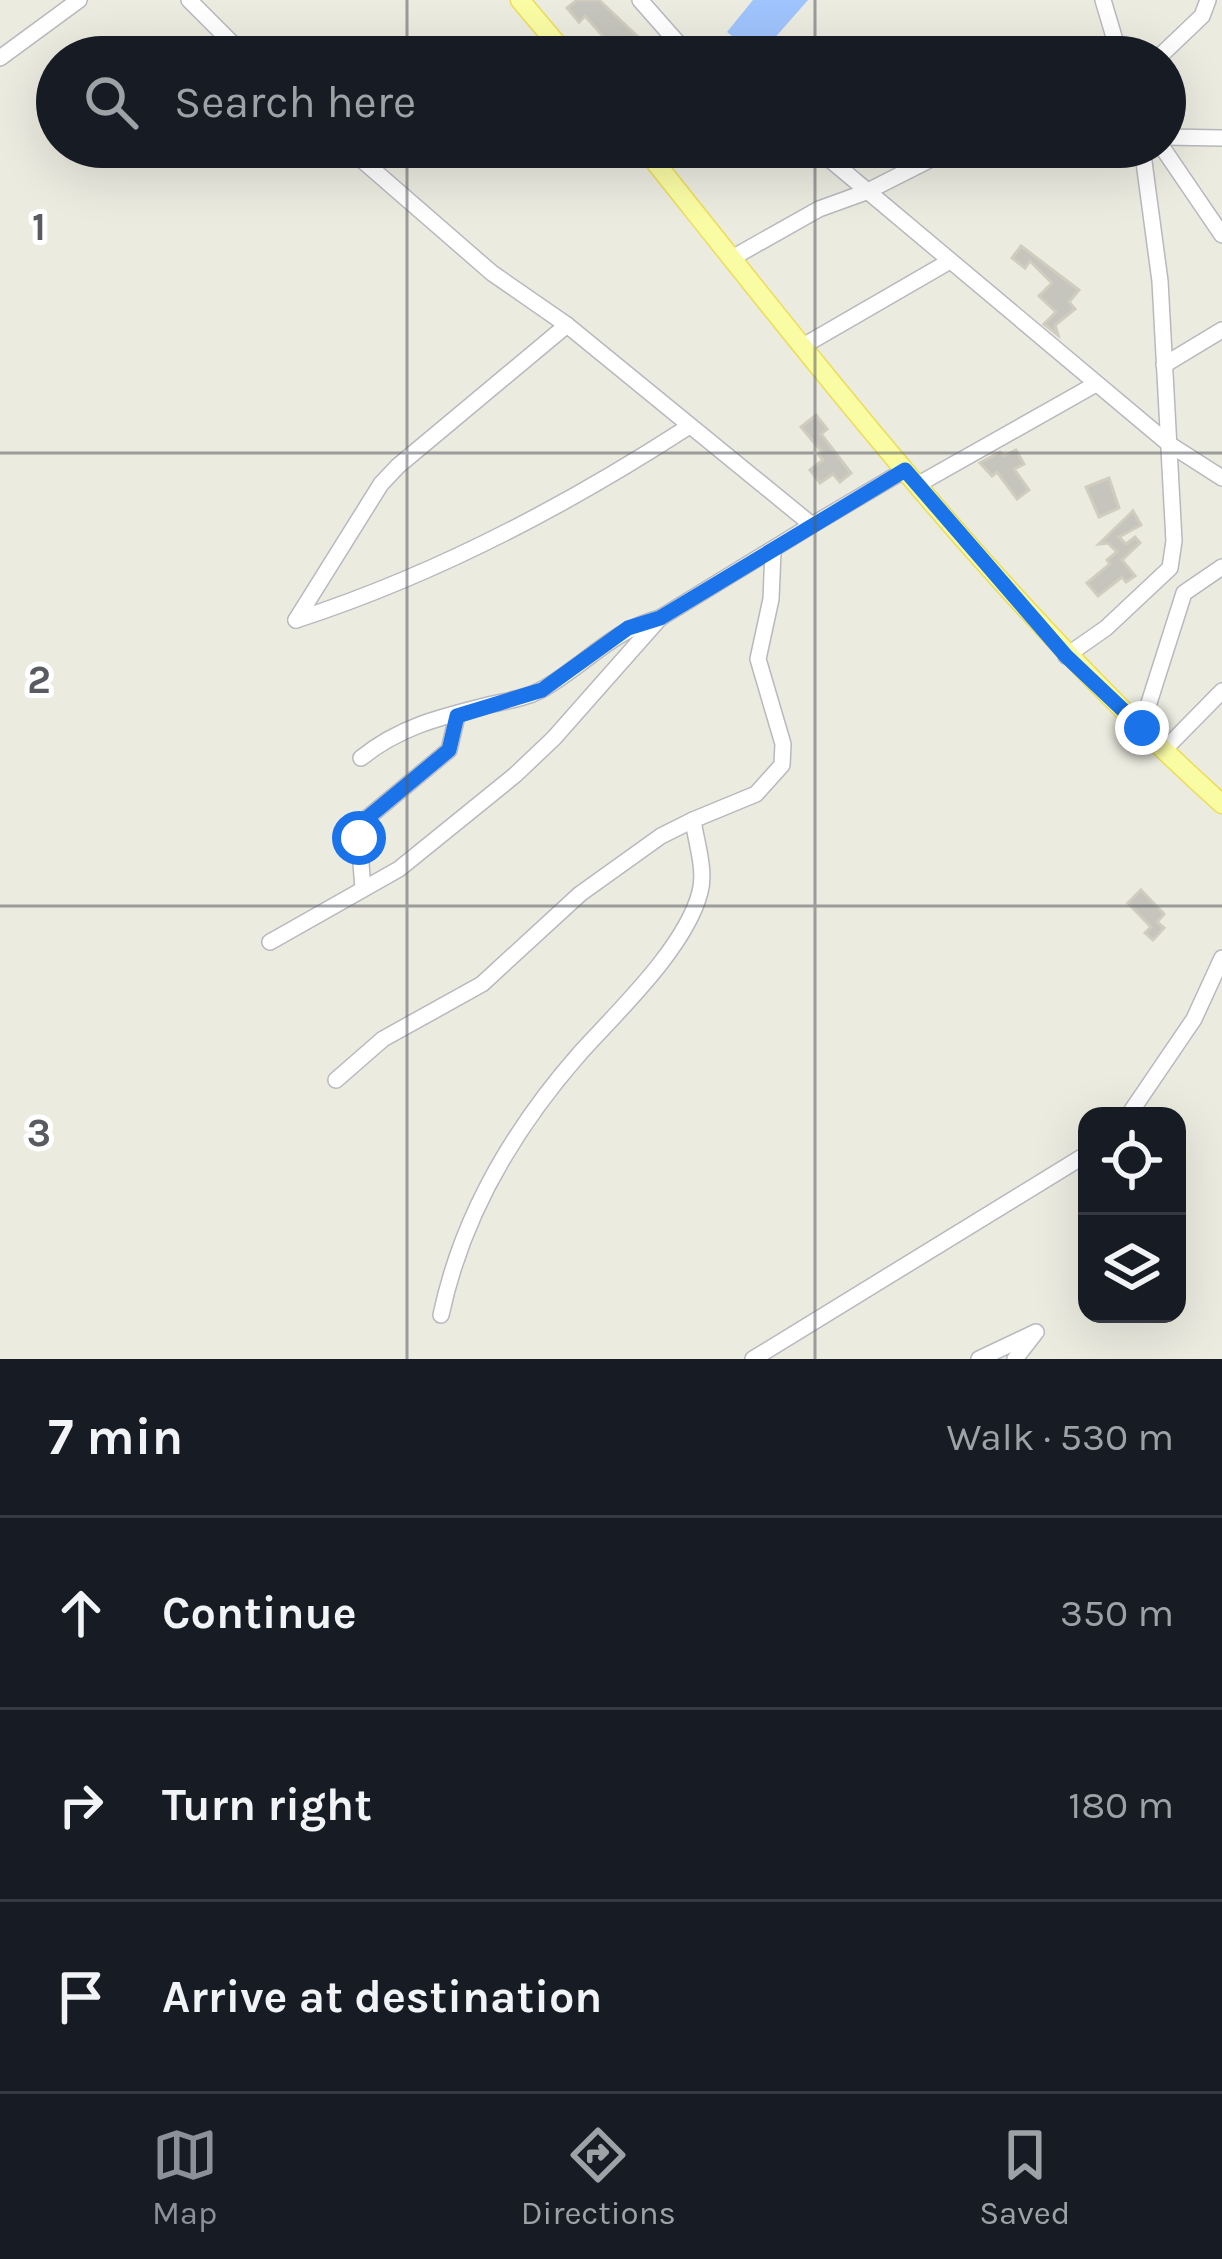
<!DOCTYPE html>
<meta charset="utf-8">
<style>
:root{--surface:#171b24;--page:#242831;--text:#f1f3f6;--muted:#9ea1a6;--line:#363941;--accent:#8c9099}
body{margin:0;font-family:Karla,sans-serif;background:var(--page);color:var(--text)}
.controls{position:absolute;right:36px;bottom:36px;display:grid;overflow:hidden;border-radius:24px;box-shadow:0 12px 48px #0002}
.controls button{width:108px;height:108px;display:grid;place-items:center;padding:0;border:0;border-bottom:3px solid var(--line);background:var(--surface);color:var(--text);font:60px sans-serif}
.stop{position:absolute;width:36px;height:36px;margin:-27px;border:9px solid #1a73e8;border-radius:50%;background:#fff}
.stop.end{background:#1a73e8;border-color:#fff;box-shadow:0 3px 12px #0008}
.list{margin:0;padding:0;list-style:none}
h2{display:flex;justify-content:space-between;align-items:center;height:156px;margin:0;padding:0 48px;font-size:51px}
h2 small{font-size:39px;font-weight:400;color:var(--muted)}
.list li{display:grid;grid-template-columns:78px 1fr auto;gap:36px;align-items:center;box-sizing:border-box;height:192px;padding:0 48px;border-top:3px solid var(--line)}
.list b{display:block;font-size:45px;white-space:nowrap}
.list em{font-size:39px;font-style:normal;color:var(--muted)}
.icon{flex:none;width:66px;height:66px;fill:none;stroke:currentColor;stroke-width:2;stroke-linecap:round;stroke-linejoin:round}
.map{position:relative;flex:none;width:1222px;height:1359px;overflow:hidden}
.search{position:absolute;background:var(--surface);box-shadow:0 12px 48px #0002;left:36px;right:36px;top:36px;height:132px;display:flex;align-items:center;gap:30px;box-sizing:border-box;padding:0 42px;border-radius:66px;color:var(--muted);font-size:45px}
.sheet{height:732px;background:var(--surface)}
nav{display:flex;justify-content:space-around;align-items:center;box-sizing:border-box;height:168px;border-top:3px solid var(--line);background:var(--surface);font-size:33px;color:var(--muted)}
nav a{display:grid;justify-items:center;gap:6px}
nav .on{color:var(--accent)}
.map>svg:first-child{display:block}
.water{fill:#9fc3fc}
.building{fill:#c6c5bd;stroke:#d0cdbf;stroke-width:3}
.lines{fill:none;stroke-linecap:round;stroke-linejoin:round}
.minor-casing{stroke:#b8b9be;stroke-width:18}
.major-casing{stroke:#ecdd58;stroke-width:21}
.minor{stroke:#fff;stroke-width:15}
.major{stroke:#fafca4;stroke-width:18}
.route{stroke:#1a73e8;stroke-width:15}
.grid{fill:none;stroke:#595b60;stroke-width:3;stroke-opacity:0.55}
.grid-label{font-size:39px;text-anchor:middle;font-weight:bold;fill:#595b60;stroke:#fff;stroke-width:10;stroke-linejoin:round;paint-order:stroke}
</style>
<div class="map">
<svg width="1222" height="1359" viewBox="0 0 1222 1359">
<rect width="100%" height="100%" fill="#ebebe0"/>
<!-- water -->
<path class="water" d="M 753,0 L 808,0 L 758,57 L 727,32 Z"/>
<!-- building -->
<g class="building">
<path d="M 577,0 L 599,0 L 639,38 L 620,55 L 585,16 L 579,22 L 567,8 Z"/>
<path d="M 1021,246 L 1079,290 L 1069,302 L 1075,309 L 1055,325 L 1058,335 L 1044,324 L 1056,312 L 1039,296 L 1052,283 L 1030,261 L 1025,268 L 1012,258 Z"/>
<path d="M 816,415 L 827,429 L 821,434 L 851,473 L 840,482 L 833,474 L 820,483 L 810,470 L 823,460 L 819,455 L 822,452 L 801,427 Z"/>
<path d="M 1016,450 L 1024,464 L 1014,469 L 1029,490 L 1017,499 L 997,472 L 992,476 L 980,463 L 1000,452 L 1004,456 Z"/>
<path d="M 1109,478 L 1119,508 L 1099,517 L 1086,487 Z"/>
<path d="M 1133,511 L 1141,525 L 1119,537 L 1126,544 L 1135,537 L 1140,543 L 1122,560 L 1135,576 L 1126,582 L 1122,577 L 1098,596 L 1087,583 L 1110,564 L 1107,560 L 1117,552 L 1108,543 L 1099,544 Z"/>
<path d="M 1141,890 L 1164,914 L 1157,922 L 1164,928 L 1153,940 L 1145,933 L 1151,927 L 1128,903 Z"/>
</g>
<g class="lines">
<defs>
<g id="minor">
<path d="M 189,0 L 246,57"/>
<path d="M 640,0 L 677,42 L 696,57"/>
<path d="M 1103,0 L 1120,57"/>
<path d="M 1159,57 L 1202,16 L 1208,0"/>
<path d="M 0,58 L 79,0"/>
<path d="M 1165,137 L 1222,138"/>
<path d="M 347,147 L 492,273 L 567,325 L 812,525 L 905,470"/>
<path d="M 815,147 L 1169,444 L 1222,478"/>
<path d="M 1162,147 L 1222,235"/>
<path d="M 732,258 L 819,209 L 866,192 L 955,147"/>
<path d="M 803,346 L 950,261"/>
<path d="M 1164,365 L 1222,330"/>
<path d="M 917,485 L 1096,384"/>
<path d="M 296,620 C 435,575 566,506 688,427"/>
<path d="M 296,620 L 381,484 L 398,466 L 567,325"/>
<path d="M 1066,656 L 1106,628 L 1170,568 L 1174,541 L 1160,281 L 1142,147"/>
<path d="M 1141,728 L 1184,593 L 1222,567"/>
<path d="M 1163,751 L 1222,691"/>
<path d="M 361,758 C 399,727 440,717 488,705 C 506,701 524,699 541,690 C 583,667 612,630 660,618"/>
<path d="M 363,889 L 359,838 L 366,819 L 449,750 L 457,716"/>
<path d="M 270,942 L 399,869 L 515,775 L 554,738 L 660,618 L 812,525"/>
<path d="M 336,1080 L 383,1039 L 482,984 L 580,894 L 661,836 L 693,820"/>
<path d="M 1128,1116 L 1194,1019 L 1222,958"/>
<path d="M 441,1315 C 462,1216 514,1128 581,1052 C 619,1010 686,947 700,892 C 706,870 696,842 693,820 L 756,794 L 782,765 L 783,744 L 758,659 L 771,599 L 773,551"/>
<path d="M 753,1359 L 1087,1154"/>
<path d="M 979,1359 L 1036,1332 L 1015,1359"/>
</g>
<g id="major">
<path d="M 520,0 L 568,57"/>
<path d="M 643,147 C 826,376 1004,608 1222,804"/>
</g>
</defs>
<!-- minor casing -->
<use href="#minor" class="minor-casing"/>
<!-- major casing -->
<use href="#major" class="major-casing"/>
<!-- minor -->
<use href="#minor" class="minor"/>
<!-- major -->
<use href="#major" class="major"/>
</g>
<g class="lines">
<!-- route -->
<path class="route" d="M 359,838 L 366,819 L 449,750 L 457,716 L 542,690 L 628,628 L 660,618 L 905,470 L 1066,656 L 1142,728"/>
</g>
<!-- grid -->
<path class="grid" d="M 407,0 L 407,57M 815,0 L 815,57M 407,147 L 407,1359M 815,147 L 815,1359M 0,453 L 1222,453M 0,906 L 1222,906"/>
<g class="grid-label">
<text x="39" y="240">1</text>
<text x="39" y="693">2</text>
<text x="39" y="1146">3</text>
</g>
</svg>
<div class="controls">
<button><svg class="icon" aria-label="locate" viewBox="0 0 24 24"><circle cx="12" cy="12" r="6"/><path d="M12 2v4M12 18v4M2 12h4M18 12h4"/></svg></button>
<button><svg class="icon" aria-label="layers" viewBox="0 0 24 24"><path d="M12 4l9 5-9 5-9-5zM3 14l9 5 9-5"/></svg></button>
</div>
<div class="stop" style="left:359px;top:838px"></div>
<div class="stop end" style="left:1142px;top:728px"></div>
<div class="search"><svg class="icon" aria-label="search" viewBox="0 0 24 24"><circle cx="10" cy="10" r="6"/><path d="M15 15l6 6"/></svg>Search here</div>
</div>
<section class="sheet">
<h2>7 min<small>Walk · 530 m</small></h2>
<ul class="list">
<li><svg class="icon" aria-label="ahead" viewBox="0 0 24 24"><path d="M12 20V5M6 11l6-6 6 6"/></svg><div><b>Continue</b></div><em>350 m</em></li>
<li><svg class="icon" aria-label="right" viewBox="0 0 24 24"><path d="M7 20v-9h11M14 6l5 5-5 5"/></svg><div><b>Turn right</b></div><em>180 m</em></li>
<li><svg class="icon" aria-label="arrive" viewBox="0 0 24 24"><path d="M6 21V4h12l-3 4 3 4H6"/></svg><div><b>Arrive at destination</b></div></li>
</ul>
</section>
<nav>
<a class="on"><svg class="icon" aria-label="map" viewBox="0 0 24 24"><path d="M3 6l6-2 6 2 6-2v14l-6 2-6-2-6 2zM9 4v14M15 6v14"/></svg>Map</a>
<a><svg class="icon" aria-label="directions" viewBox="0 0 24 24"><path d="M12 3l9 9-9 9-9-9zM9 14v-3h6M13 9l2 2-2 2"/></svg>Directions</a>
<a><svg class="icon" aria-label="saved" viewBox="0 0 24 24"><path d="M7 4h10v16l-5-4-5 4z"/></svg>Saved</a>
</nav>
